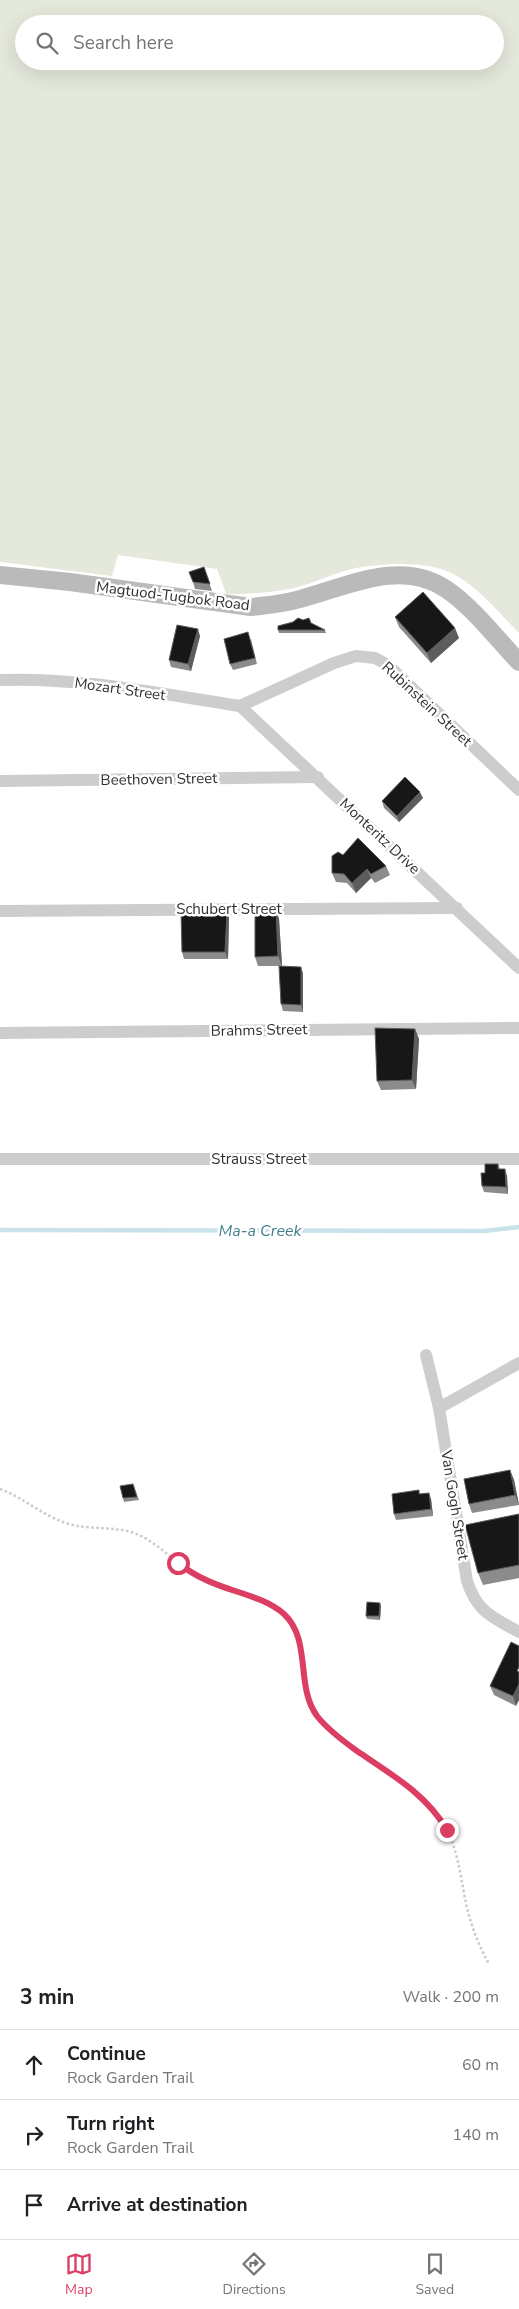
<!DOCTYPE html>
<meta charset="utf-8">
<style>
:root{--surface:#fff;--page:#f6f6f6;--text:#202124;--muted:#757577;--line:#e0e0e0;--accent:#dc3d62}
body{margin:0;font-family:"Nunito Sans",sans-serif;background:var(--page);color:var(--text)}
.stop{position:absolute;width:15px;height:15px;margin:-11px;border:4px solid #dc3d62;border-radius:50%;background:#fff}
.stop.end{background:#dc3d62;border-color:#fff;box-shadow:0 1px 5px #0008}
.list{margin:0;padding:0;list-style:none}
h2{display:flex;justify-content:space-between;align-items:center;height:65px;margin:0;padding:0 20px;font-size:21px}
h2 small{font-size:16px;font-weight:400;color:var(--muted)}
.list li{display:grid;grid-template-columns:32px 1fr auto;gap:15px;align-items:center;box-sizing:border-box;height:70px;padding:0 20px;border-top:1px solid var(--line)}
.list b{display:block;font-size:19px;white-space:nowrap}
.list p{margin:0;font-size:16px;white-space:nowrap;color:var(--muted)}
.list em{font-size:16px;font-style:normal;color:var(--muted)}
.icon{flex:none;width:28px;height:28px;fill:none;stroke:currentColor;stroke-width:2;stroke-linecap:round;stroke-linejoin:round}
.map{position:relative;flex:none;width:519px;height:1964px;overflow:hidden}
.search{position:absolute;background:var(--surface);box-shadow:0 5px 20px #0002;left:15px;right:15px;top:15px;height:55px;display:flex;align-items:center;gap:12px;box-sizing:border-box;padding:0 18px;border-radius:28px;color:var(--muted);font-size:19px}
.sheet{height:275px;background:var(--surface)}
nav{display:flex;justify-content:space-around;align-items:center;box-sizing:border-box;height:70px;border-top:1px solid var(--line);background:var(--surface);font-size:14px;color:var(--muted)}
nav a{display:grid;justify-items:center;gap:2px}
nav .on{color:var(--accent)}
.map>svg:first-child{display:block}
.green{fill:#e5e9dc;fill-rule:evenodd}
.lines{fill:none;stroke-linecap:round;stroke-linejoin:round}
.stream{stroke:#cae2e9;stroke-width:4.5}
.path{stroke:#cacaca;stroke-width:2.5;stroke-dasharray:2.5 2.5;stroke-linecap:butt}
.minor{stroke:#cdcdcd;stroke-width:12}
.secondary{stroke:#bababa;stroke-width:18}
.wall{fill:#8b8b8b}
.shaded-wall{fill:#5d5d5d}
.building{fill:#171717;stroke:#5d5d5d}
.route{stroke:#dc3d62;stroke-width:6}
.labels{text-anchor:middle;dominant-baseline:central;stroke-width:5;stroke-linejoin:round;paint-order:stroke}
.street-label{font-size:15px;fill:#303030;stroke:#fff}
.water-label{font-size:16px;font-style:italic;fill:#427d8f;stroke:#fff}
</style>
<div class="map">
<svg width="519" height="1964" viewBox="0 0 519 1964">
<rect width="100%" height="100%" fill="#fff"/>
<!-- green -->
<path class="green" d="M 0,0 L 519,0 L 519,633 C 500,614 481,590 457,576 C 431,560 385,563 356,568 C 336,572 317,582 298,587 C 274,593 250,594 226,594 L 217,569 L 118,555 L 112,576 L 0,562 ZM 24,24 L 495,24 L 495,61 L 24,61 Z"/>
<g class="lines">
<!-- stream -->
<path class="stream" d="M 0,1230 L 484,1231 L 519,1227"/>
<!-- path -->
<path class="path" d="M 0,1489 C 22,1497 41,1514 63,1522 C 89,1532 118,1524 141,1536 C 165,1548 181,1570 206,1580 C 228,1590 268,1598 285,1615 C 314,1647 293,1691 326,1725 C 363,1763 420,1780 446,1828 C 459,1852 461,1882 467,1908 C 472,1928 479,1946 489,1964"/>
<!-- minor -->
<g class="minor">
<path d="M 0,680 C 80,677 161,694 240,706"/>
<path d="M 240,706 L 519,968"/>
<path d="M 240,706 L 334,663 L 356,656 L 375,658 L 388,665 L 519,790"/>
<path d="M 0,781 L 318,777"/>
<path d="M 0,911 L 457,908"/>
<path d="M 0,1033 L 519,1028"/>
<path d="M 0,1159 L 519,1159"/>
<path d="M 426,1355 L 439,1408 L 467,1581 C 477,1612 492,1617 519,1632"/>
<path d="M 439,1408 L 519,1363"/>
</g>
<!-- secondary -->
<path class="secondary" d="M 0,575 L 70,582 L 251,607 C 268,605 284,604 300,599 C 346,587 401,558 446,589 C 474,608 496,638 519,662"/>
</g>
<!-- wall -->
<g class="wall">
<path d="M 204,567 L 212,591 L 195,589 L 193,582 Z"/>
<path d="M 395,617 L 459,638 L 431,663 L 399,627 Z"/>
<path d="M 311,623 L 325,630 L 326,633 L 279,633 L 278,630 Z"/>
<path d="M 200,636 L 191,671 L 171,667 L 169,660 Z"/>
<path d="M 251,639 L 257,664 L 233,670 L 230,664 Z"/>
<path d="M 423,798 L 399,822 L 384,808 L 382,801 Z"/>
<path d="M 343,855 L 386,866 L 390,875 L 375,883 L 371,878 L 356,893 L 347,883 L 336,882 L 332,873 Z"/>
<path d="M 276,910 L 279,919 L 282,966 L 258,966 L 255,957 Z"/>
<path d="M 227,911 L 229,918 L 228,959 L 184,959 L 182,952 Z"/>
<path d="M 303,973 L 303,1012 L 283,1011 L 281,1004 Z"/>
<path d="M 415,1029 L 419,1039 L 416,1089 L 381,1090 L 377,1081 Z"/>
<path d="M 498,1164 L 500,1169 L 507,1176 L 508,1194 L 484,1192 L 482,1186 L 485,1173 Z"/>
<path d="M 510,1470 L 514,1480 L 519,1505 L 472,1513 L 469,1504 Z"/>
<path d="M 133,1484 L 139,1500 L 124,1502 L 123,1498 Z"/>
<path d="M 419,1490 L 420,1494 L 429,1493 L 431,1499 L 433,1516 L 396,1520 L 394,1514 Z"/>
<path d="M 519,1514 L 519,1578 L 483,1585 L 478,1573 Z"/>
<path d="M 381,1606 L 380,1620 L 367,1619 L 366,1616 Z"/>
<path d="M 519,1646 L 516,1706 L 494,1695 L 490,1686 Z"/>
</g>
<!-- shaded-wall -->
<g class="shaded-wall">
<path d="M 455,628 L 459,638 L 431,663 L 427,653 Z"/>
<path d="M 198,629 L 200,636 L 191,671 L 188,664 Z"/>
<path d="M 420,792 L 423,798 L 399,822 L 397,816 Z"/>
<path d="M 367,869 L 371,878 L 356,893 L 352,883 Z"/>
<path d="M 276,910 L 279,919 L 282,966 L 278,956 Z"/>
<path d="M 227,911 L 229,918 L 228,959 L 225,952 Z"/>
<path d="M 301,967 L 303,973 L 303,1012 L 301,1005 Z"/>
<path d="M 415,1029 L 419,1039 L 416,1089 L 412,1080 Z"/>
<path d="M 505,1169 L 507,1176 L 508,1194 L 506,1187 Z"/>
<path d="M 510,1470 L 514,1480 L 519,1505 L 515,1495 Z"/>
<path d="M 429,1493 L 431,1499 L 433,1516 L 431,1509 Z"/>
<path d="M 380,1603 L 381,1606 L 380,1620 L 379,1616 Z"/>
<path d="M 519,1684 L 519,1700 L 516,1706 L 513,1696 Z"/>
</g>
<!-- building -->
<g class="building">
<path d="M 204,567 L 210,584 L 193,582 L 189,572 Z"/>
<path d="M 423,592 L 455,628 L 427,653 L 395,617 Z"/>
<path d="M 298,618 L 303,620 L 309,618 L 311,623 L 325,630 L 278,630 L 278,626 L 293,622 Z"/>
<path d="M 177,625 L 198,629 L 188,664 L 169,660 Z"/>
<path d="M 248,632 L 255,658 L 230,664 L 224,639 Z"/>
<path d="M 405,777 L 420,792 L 397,816 L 382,801 Z"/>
<path d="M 358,838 L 386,866 L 371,874 L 367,869 L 352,883 L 344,874 L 332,873 L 332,856 L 338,852 L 343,855 Z"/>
<path d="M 255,910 L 276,910 L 278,956 L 255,957 Z"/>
<path d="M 227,911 L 225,952 L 182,952 L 181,912 Z"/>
<path d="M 279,966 L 301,967 L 301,1005 L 281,1004 Z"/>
<path d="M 375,1028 L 415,1029 L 412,1080 L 377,1081 Z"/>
<path d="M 485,1164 L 498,1164 L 498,1169 L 505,1169 L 506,1187 L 482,1186 L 481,1173 L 485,1173 Z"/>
<path d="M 510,1470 L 515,1495 L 469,1504 L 464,1479 Z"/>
<path d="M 133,1484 L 137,1497 L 123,1498 L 120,1486 Z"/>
<path d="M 419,1490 L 419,1494 L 429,1493 L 431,1509 L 394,1514 L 392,1494 Z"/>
<path d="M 519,1514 L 519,1565 L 478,1573 L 465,1525 Z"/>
<path d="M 367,1602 L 380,1603 L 379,1616 L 366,1616 Z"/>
<path d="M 511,1642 L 519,1646 L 519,1667 L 517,1671 L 519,1672 L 519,1684 L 513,1696 L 490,1686 Z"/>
</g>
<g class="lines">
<!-- route -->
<path class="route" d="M 178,1563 C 186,1569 195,1575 204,1579 C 229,1592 262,1595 284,1614 C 312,1640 295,1686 317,1716 C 328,1730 343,1741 357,1751 C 391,1774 426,1794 447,1830"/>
</g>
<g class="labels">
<!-- street labels -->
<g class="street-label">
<text transform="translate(173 596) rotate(7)">Magtuod-Tugbok Road</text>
<text transform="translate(120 689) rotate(8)">Mozart Street</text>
<text transform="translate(427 704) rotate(43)">Rubinstein Street</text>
<text transform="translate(159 779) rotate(-1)">Beethoven Street</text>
<text transform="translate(380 836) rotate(43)">Monteritz Drive</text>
<text x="229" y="909">Schubert Street</text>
<text transform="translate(259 1030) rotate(-1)">Brahms Street</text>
<text x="259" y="1159">Strauss Street</text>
<text transform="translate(455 1505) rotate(81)">Van Gogh Street</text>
</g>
<!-- water labels -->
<g class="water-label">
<text x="260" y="1231">Ma-a Creek</text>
</g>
</g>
</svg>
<div class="stop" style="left:178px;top:1563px"></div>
<div class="stop end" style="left:447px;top:1830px"></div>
<div class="search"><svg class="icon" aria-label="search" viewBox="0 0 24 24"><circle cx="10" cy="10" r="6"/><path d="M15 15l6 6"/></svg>Search here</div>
</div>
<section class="sheet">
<h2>3 min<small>Walk · 200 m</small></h2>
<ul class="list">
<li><svg class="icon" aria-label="ahead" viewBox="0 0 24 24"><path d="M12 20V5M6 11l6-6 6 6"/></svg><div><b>Continue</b><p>Rock Garden Trail</p></div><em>60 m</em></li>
<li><svg class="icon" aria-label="right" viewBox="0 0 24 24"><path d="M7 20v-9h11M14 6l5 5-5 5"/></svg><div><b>Turn right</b><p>Rock Garden Trail</p></div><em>140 m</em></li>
<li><svg class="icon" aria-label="arrive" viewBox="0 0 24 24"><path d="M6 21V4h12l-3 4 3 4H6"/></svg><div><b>Arrive at destination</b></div></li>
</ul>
</section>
<nav>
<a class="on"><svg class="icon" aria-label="map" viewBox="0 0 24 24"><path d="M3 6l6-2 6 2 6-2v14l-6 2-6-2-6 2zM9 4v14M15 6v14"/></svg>Map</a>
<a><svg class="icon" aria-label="directions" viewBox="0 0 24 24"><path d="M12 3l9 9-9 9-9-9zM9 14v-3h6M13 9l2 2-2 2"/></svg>Directions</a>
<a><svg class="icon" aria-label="saved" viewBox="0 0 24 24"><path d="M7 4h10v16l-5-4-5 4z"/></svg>Saved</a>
</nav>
